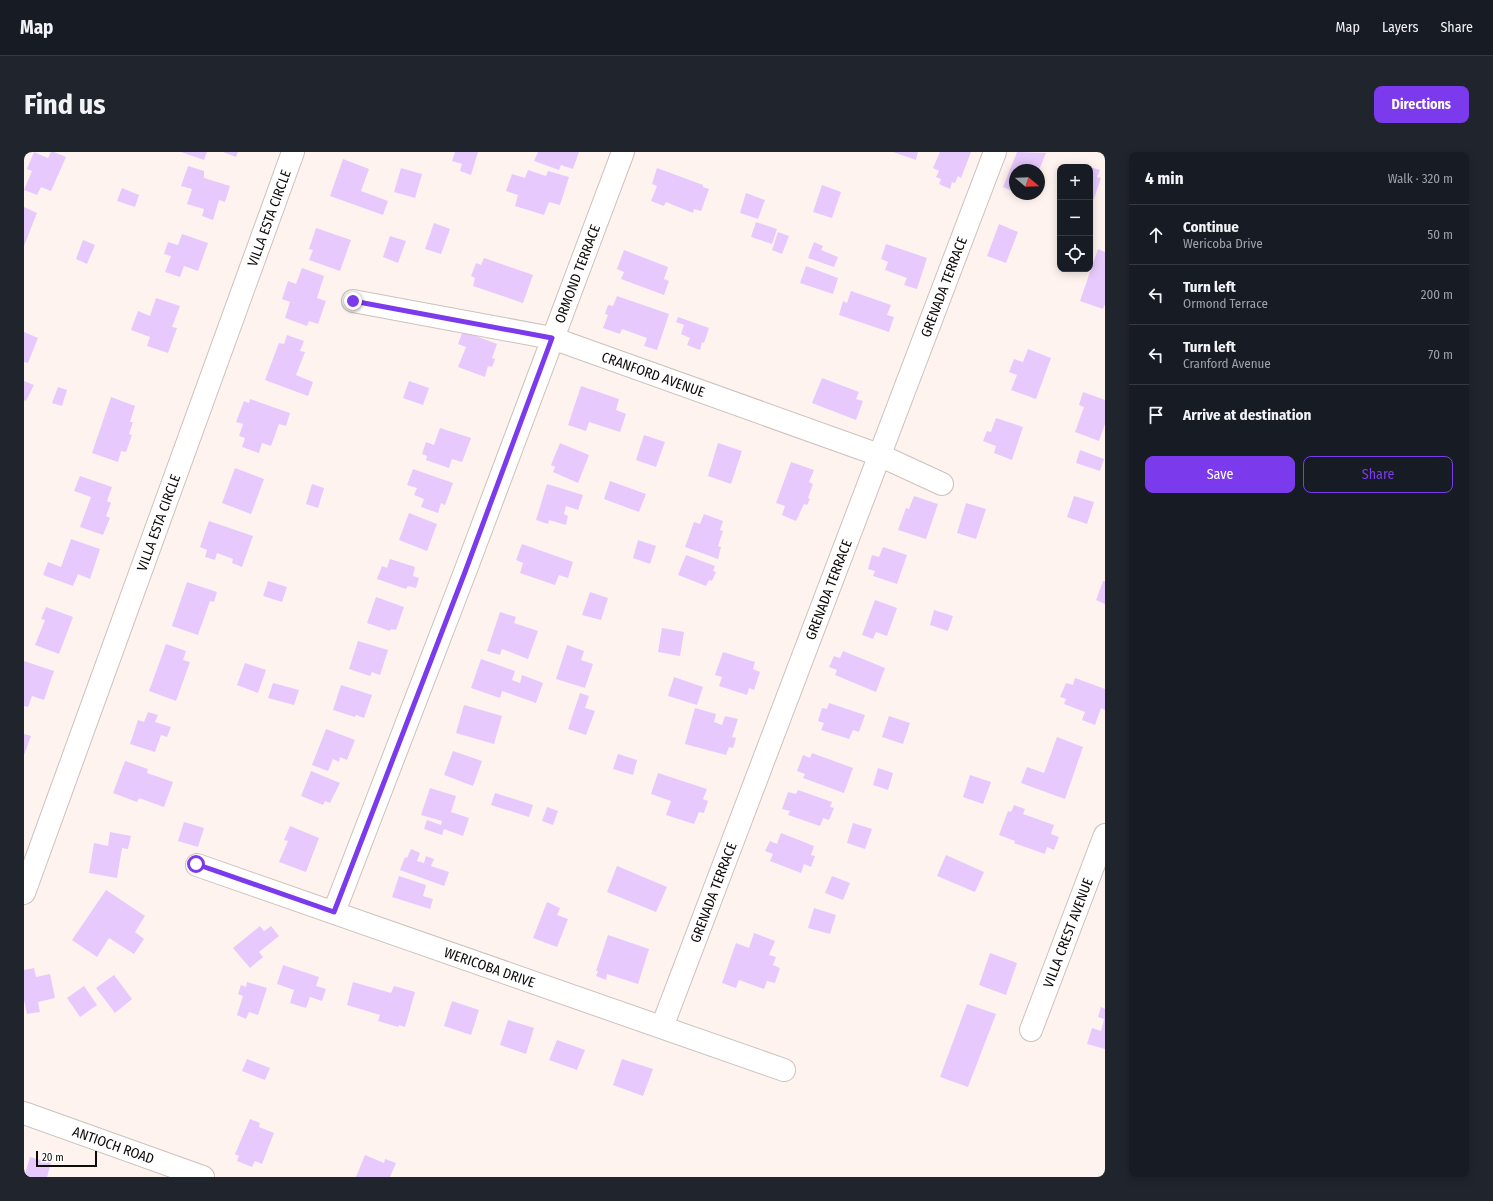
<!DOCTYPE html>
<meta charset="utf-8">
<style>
:root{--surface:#171b24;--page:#20242c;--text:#f1f3f6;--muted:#9ea1a6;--line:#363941;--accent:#7c3aed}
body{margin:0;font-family:"Fira Sans Condensed",sans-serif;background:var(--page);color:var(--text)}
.controls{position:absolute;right:12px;top:12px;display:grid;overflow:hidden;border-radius:8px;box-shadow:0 2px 10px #0003}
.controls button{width:36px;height:36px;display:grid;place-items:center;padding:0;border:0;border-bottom:1px solid var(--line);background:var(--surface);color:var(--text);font:20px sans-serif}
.compass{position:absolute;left:985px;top:12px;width:36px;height:36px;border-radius:50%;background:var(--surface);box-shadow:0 2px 10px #0003;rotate:109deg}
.scale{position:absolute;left:12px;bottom:10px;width:61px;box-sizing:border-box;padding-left:4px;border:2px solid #0f0b0a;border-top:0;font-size:11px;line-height:14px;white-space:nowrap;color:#0f0b0a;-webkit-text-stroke:3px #fff;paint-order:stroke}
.stop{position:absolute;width:12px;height:12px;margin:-9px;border:3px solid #7c3aed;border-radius:50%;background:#fff}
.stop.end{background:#7c3aed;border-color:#fff;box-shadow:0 1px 4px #0008}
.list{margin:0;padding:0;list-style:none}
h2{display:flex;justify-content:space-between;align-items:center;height:52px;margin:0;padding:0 16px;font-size:17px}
h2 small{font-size:13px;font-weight:400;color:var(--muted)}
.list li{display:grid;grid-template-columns:26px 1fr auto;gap:12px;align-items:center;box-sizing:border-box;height:60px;padding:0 16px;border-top:1px solid var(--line)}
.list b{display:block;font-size:15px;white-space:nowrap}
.list p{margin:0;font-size:13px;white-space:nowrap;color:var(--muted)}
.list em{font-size:13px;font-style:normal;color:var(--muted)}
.actions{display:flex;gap:8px;padding:12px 16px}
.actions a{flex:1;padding:9px 0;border:1px solid var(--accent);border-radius:8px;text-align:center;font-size:14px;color:var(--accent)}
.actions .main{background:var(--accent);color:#fff}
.icon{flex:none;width:22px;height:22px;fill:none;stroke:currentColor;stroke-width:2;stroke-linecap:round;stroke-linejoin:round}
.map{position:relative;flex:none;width:1081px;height:1025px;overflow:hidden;border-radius:8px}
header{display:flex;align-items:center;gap:24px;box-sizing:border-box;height:56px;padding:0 20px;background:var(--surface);border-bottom:1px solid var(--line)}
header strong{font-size:19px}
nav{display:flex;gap:22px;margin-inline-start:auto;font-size:14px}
.intro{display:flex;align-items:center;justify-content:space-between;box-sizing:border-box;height:96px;padding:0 24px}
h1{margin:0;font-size:28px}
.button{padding:10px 18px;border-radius:8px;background:var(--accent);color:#fff;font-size:14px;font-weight:700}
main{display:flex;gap:24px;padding:0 24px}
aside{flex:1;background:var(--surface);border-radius:8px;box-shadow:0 2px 10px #0003}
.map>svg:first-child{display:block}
.building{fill:#e8c9fd}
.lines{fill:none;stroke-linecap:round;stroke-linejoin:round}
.minor-casing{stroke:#ccc1bd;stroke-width:24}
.minor{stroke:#fff;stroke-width:22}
.route{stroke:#7c3aed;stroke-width:5}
.labels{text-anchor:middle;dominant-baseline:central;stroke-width:3;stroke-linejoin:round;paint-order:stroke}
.street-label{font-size:14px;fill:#0f0b0a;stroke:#fff}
</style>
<header>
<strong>Map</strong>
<nav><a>Map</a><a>Layers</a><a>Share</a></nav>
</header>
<div class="intro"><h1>Find us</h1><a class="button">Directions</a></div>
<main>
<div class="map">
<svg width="1081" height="1025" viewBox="0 0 1081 1025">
<rect width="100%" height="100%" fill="#fef3ee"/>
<!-- building -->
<g class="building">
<path d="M 10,0 L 24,6 L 27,0 L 30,0 L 42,5 L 27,39 L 17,35 L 13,43 L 0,38 L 8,19 L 3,17 Z"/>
<path d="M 157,0 L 183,0 L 180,8 Z"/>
<path d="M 199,0 L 214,0 L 212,5 Z"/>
<path d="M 431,0 L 454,0 L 447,23 L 436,19 L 438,12 L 428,9 Z"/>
<path d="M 514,0 L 555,0 L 549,17 L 537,13 L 535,18 L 510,9 Z"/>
<path d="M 869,0 L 894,0 L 892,8 Z"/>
<path d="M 916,0 L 947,0 L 937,26 L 934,24 L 931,31 L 928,30 L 926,37 L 915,32 L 917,27 L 912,25 L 915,19 L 909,16 Z"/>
<path d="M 993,0 L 1022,1 L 1015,18 L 991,18 L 991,40 L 979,35 Z"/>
<path d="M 319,7 L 345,17 L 337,39 L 364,49 L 359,63 L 306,44 Z"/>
<path d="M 164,14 L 180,19 L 180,26 L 206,34 L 201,50 L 195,48 L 189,68 L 178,64 L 180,57 L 163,52 L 168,37 L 157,34 Z"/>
<path d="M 1066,15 L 1076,18 L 1073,25 L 1077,26 L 1066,58 Z"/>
<path d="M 377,16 L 398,22 L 391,46 L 370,40 Z"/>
<path d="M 633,16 L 679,33 L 679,35 L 685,37 L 677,59 L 670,57 L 669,61 L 642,50 L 640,54 L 627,49 L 633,34 L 628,32 Z"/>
<path d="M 504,18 L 522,24 L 524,19 L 545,25 L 536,53 L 525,50 L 520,63 L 491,54 L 494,43 L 482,39 L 488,22 L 501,26 Z"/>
<path d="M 798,33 L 817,40 L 808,66 L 789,60 Z"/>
<path d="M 98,36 L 115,43 L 111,55 L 93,49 Z"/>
<path d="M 722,41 L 741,48 L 734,67 L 716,61 Z"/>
<path d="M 0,55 L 13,61 L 0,94 Z"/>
<path d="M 732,70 L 753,77 L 748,92 L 727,85 Z"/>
<path d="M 410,71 L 426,77 L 417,102 L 401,97 Z"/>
<path d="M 975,72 L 994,80 L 982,111 L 963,104 Z"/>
<path d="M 292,76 L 327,88 L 316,119 L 285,108 L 289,98 L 285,97 Z"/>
<path d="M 754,80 L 765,84 L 758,102 L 748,98 Z"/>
<path d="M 158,82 L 184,91 L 174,119 L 160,114 L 156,125 L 141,120 L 147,104 L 140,102 L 144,90 L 154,93 Z"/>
<path d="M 366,84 L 382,89 L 374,111 L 359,105 Z"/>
<path d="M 59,88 L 71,93 L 63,112 L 52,107 Z"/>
<path d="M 790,90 L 799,94 L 797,98 L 814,105 L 810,115 L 784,106 Z"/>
<path d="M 862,92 L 903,106 L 893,137 L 880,133 L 883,126 L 861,118 L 864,110 L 857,107 Z"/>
<path d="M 1074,97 L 1081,100 L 1081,152 L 1079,157 L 1056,149 Z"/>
<path d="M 600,98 L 644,115 L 640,127 L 645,129 L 640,143 L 597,127 L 600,120 L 593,117 Z"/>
<path d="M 460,106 L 509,123 L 499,151 L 449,134 L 451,126 L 447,124 L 452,111 L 457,113 Z"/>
<path d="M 782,114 L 814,126 L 809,142 L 776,131 Z"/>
<path d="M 278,116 L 300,124 L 293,146 L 302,149 L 294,172 L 285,169 L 283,174 L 261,166 L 266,150 L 258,147 L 264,129 L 272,132 Z"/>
<path d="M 827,139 L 867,153 L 863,163 L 870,165 L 865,180 L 815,163 L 819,149 L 823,151 Z"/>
<path d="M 593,144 L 645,162 L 633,198 L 620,194 L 623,186 L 598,177 L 596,182 L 579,176 L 584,163 L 581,162 L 584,153 L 589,154 Z"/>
<path d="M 132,146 L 156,154 L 148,175 L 153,176 L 144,201 L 123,194 L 126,185 L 107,178 L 114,159 L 126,164 Z"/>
<path d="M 654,165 L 685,176 L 680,191 L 678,190 L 676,198 L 663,193 L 666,186 L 657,182 L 660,173 L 652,170 Z"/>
<path d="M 439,179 L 473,192 L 468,206 L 471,207 L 468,215 L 464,214 L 461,225 L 434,215 L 442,195 L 434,192 Z"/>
<path d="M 0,180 L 14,186 L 4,211 L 0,210 Z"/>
<path d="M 263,183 L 280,189 L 276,199 L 281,200 L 272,223 L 289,230 L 284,244 L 241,228 L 255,191 L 260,192 Z"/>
<path d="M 1004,197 L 1027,206 L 1012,247 L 987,238 L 993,223 L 985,220 L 990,207 L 999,210 Z"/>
<path d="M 798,226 L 835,240 L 832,247 L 839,249 L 832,268 L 788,251 Z"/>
<path d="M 0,229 L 10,233 L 2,249 L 0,248 Z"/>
<path d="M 385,229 L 405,236 L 399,253 L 379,246 Z"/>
<path d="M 557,234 L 595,247 L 592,258 L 602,262 L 596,280 L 565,270 L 562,279 L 544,273 Z"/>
<path d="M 34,235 L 43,238 L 38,254 L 28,251 Z"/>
<path d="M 1059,240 L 1081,248 L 1081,272 L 1075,289 L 1051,280 L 1060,255 L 1055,253 Z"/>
<path d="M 87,245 L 111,254 L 106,270 L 109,270 L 105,282 L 108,283 L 102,300 L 97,299 L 94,310 L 68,301 Z"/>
<path d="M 226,247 L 266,261 L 262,274 L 255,272 L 247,294 L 238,291 L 235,301 L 218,295 L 221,286 L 215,284 L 219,272 L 212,270 L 220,249 L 225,251 Z"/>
<path d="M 972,266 L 999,275 L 988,308 L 970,301 L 972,294 L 959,289 L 963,279 L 967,280 Z"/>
<path d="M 416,276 L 447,286 L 438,310 L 428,307 L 425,316 L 402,308 L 403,304 L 398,302 L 402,290 L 410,293 Z"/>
<path d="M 620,283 L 641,290 L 632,315 L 612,308 Z"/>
<path d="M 536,291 L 565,303 L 554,331 L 529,320 L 531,315 L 527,313 Z"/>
<path d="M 694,291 L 718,299 L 707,332 L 684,324 Z"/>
<path d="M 1056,298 L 1080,307 L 1076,319 L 1052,311 Z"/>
<path d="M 767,310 L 790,318 L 785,330 L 789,332 L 784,346 L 786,347 L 783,353 L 780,352 L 772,369 L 758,363 L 761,354 L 752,351 Z"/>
<path d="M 211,316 L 240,327 L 227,362 L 198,351 Z"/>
<path d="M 389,317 L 429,331 L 421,353 L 417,351 L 414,361 L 397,355 L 400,347 L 390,343 L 393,336 L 383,333 Z"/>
<path d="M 56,324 L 88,335 L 83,349 L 87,351 L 82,364 L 86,366 L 79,383 L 56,375 L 67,345 L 50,339 Z"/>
<path d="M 586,329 L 622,342 L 615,360 L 580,347 Z"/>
<path d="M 288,332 L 300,336 L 294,356 L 282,352 Z"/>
<path d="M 523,332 L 559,343 L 554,358 L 542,354 L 540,362 L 544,364 L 542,373 L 525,368 L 524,372 L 512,368 Z"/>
<path d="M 890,344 L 914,352 L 902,387 L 874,378 L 882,356 L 885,357 Z"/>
<path d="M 1050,344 L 1070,350 L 1063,372 L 1043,365 Z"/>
<path d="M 942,351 L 962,357 L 952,387 L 933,381 Z"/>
<path d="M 385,361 L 413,372 L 403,399 L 375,388 Z"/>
<path d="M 680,362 L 699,369 L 696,378 L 699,379 L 694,394 L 697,395 L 694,407 L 661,395 L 670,370 L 676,372 Z"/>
<path d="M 185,369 L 229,384 L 218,415 L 208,411 L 209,407 L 193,401 L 191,408 L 181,405 L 183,398 L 176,395 Z"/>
<path d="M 47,387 L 76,397 L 66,427 L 54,422 L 49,434 L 19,423 L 24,410 L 37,415 Z"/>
<path d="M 614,388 L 632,394 L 626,412 L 609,406 Z"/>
<path d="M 498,392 L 549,410 L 544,426 L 535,423 L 531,433 L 496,421 L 499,411 L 492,408 Z"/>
<path d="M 859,395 L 883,403 L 873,432 L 849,424 L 851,419 L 844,417 L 848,403 L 855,405 Z"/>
<path d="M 662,403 L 691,414 L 689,419 L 692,420 L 688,429 L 685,428 L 682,434 L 654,423 Z"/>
<path d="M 366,407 L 391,415 L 389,424 L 395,426 L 392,436 L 384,434 L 382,437 L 353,427 L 358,414 L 363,416 Z"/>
<path d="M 244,429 L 263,435 L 258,450 L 239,444 Z"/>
<path d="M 1079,429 L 1081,429 L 1081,452 L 1072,448 Z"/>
<path d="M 163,430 L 193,440 L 190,450 L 186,449 L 174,483 L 148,474 Z"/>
<path d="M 566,440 L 584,446 L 577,468 L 558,463 Z"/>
<path d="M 352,445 L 380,455 L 372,478 L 367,477 L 366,479 L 343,471 Z"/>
<path d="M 851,448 L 873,456 L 863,484 L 852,480 L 849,487 L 838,483 Z"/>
<path d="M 22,455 L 49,465 L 35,502 L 11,493 L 21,468 L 17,467 Z"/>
<path d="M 910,458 L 929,464 L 924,479 L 906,473 Z"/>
<path d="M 476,460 L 492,465 L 490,471 L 514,479 L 504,507 L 478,497 L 476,503 L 463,499 Z"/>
<path d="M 638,476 L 660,480 L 656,504 L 634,500 Z"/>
<path d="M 334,489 L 364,498 L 356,523 L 348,520 L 346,524 L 325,517 Z"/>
<path d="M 142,492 L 162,499 L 159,508 L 166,510 L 152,549 L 125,539 Z"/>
<path d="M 543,493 L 560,499 L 557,508 L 569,512 L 561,536 L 532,527 Z"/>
<path d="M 819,499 L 861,516 L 852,540 L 811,523 L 813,518 L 805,515 L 810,504 L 816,506 Z"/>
<path d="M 699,500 L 731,510 L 729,517 L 736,520 L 730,538 L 725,536 L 723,543 L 695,534 L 698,525 L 691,523 Z"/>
<path d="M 457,507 L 491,519 L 488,528 L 496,531 L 498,523 L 519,531 L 512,551 L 478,539 L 476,546 L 447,536 Z"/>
<path d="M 0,509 L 30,519 L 20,548 L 8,544 L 4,555 L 0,554 Z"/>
<path d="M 221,511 L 242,518 L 234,541 L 213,533 Z"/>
<path d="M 650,525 L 679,535 L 673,553 L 644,544 Z"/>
<path d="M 1051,526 L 1081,537 L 1081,558 L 1077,556 L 1071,573 L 1058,568 L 1061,560 L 1040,552 L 1042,547 L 1036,545 L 1042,531 L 1049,533 Z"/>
<path d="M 249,531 L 275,538 L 270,553 L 244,546 Z"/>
<path d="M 317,533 L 348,543 L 340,566 L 332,563 L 331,565 L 309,558 Z"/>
<path d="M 556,541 L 565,544 L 561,556 L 571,559 L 562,583 L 544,577 Z"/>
<path d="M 805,551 L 841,563 L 835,580 L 829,578 L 825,587 L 797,578 L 800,571 L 794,569 L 798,556 L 803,557 Z"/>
<path d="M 440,553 L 478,564 L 470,592 L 432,581 Z"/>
<path d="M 671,556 L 692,562 L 690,570 L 698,573 L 701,564 L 714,567 L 708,585 L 712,586 L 709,596 L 705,595 L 702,603 L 661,592 Z"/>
<path d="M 124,560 L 134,563 L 131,570 L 147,575 L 143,585 L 137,583 L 131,600 L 106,592 L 114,568 L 120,570 Z"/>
<path d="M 865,564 L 886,571 L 879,592 L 858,585 Z"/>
<path d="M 302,577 L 331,588 L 323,608 L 316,605 L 315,610 L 309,607 L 304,619 L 288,613 Z"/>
<path d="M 0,582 L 7,584 L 0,603 Z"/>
<path d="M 1033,585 L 1059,595 L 1041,647 L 997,631 L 1003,615 L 1020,621 Z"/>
<path d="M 429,599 L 458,609 L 449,634 L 420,623 Z"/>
<path d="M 788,601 L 829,616 L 820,641 L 779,626 L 781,622 L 773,619 L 779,603 L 786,606 Z"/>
<path d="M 594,602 L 613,608 L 609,623 L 589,617 Z"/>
<path d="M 101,609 L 124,617 L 123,621 L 149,630 L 140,655 L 115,646 L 113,650 L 89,641 Z"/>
<path d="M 854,616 L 869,621 L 864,638 L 849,633 Z"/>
<path d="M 287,619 L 316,631 L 306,651 L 301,649 L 299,653 L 277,644 Z"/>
<path d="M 634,621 L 683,637 L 679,647 L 684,649 L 680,661 L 675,660 L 670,672 L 642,663 L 647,649 L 627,642 Z"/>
<path d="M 946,623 L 967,630 L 959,652 L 939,645 Z"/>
<path d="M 406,636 L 432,644 L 427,660 L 445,666 L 439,684 L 420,677 L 418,683 L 400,677 L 403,668 L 417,673 L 418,669 L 397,663 Z"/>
<path d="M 774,638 L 808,650 L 806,655 L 810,656 L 805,668 L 799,666 L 796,674 L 764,663 L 766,659 L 758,657 L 764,640 L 772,642 Z"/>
<path d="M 471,641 L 509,653 L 505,665 L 467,653 Z"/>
<path d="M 990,653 L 1001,657 L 999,662 L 1030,673 L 1027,682 L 1035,685 L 1030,698 L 1023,695 L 1021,702 L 990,691 L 991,689 L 975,683 L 984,659 L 987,660 Z"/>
<path d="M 523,655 L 534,659 L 529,673 L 518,669 Z"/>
<path d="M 160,670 L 180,676 L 174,695 L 154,689 Z"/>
<path d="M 829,671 L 848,677 L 841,697 L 823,691 Z"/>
<path d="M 266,674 L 295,686 L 282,720 L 255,710 L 264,689 L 260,688 Z"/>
<path d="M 86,680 L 107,684 L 104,697 L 98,696 L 93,726 L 65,721 L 70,691 L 84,694 Z"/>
<path d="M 757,681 L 790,694 L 787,703 L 791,704 L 787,715 L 780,712 L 777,721 L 746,709 L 749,702 L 741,699 L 746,689 L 753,692 Z"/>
<path d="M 387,697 L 396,701 L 393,709 L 400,711 L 402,704 L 410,707 L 407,714 L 425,720 L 420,734 L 376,718 L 381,705 L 383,706 Z"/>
<path d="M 922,703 L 960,720 L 951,740 L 913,724 Z"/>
<path d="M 593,714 L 643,735 L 632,760 L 583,740 Z"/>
<path d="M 375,724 L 402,733 L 399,744 L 409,747 L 406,757 L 368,745 Z"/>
<path d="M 808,724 L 826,731 L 819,748 L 801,741 Z"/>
<path d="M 82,738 L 121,764 L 111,780 L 120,787 L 110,802 L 85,786 L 73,805 L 48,788 Z"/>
<path d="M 523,750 L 536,756 L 533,763 L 544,767 L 533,795 L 509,786 Z"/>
<path d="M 790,756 L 812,763 L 806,782 L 784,776 Z"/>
<path d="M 236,774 L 240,779 L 247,774 L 255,784 L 235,800 L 239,805 L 226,816 L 209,796 Z"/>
<path d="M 730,781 L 751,789 L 745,803 L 752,805 L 749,813 L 756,816 L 751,831 L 743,829 L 740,837 L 715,828 L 712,836 L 698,831 L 712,791 L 725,796 Z"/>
<path d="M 584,783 L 625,797 L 614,832 L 583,822 L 582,828 L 572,824 L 574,819 L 572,819 Z"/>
<path d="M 966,801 L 993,811 L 982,843 L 955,833 Z"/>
<path d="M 259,813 L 295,825 L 292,834 L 302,837 L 298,849 L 286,845 L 282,856 L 266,851 L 270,838 L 253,832 Z"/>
<path d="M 10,816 L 12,825 L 26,822 L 31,846 L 14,850 L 16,860 L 3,862 L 0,848 L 0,818 Z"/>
<path d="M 90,823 L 108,847 L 91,861 L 72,836 Z"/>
<path d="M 223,830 L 243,836 L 234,863 L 225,860 L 222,867 L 213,863 L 219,844 L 214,842 L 217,833 L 222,835 Z"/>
<path d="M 329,830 L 367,841 L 370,834 L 391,840 L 381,875 L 375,873 L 374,875 L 354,869 L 356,863 L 323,853 Z"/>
<path d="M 60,834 L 73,853 L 56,865 L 43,846 Z"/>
<path d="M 428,849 L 455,858 L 447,883 L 420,874 Z"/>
<path d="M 943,852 L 972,862 L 944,935 L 916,925 Z"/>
<path d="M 1077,855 L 1081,857 L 1081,897 L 1063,892 L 1068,876 L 1077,879 L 1080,867 L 1074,865 Z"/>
<path d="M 484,868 L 510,876 L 502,902 L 476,893 Z"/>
<path d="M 533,888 L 561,898 L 553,918 L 525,908 Z"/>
<path d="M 223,907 L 246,916 L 241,928 L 218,919 Z"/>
<path d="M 598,907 L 629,917 L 619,944 L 589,933 Z"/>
<path d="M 226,967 L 236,971 L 235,975 L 250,981 L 238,1012 L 231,1009 L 228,1015 L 213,1009 L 215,1004 L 211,1002 Z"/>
<path d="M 341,1003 L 360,1011 L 361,1007 L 372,1011 L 366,1025 L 332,1025 Z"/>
<path d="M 6,1005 L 27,1011 L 23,1025 L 0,1025 Z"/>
</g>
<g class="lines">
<defs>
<g id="minor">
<path id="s1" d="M 329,149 L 528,186 L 855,303 L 918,332"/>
<path id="s2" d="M 173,713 L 760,918"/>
<path id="s3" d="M 0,741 L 269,0"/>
<path id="s4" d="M 310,760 L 441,420 L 599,0"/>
<path id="s5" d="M 638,875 L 971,0"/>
<path id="s6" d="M 1007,878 L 1081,683"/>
<path id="s7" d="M 0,961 L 179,1025"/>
</g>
</defs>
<!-- minor casing -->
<use href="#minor" class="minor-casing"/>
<!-- minor -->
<use href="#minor" class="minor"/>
</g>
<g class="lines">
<!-- route -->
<path class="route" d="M 172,712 L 310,760 L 441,420 L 528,186 L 329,149"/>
</g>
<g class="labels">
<!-- street labels -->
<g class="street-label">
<text stroke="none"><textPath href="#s3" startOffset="718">VILLA ESTA CIRCLE</textPath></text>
<text stroke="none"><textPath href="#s4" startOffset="683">ORMOND TERRACE</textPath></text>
<text stroke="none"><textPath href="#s5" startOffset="792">GRENADA TERRACE</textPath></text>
<text stroke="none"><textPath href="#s1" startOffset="310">CRANFORD AVENUE</textPath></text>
<text stroke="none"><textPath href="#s3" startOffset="394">VILLA ESTA CIRCLE</textPath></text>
<text stroke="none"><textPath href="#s5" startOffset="468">GRENADA TERRACE</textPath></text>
<text stroke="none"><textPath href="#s5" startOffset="144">GRENADA TERRACE</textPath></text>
<text stroke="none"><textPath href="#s6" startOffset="104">VILLA CREST AVENUE</textPath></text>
<text stroke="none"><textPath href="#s2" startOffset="310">WERICOBA DRIVE</textPath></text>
<text stroke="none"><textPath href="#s7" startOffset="95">ANTIOCH ROAD</textPath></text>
</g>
</g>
</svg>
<div class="controls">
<button>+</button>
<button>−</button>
<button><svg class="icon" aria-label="locate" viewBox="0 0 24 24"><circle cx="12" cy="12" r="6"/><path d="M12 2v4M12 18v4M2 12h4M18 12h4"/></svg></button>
</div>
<svg class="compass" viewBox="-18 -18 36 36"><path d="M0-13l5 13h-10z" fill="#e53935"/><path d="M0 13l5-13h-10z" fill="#9ea1a6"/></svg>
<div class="scale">20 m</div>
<div class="stop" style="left:172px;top:712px"></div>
<div class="stop end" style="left:329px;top:149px"></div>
</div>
<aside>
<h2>4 min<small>Walk · 320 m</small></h2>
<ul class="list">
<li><svg class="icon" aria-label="ahead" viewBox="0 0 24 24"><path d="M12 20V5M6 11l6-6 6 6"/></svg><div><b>Continue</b><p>Wericoba Drive</p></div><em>50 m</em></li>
<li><svg class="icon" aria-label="left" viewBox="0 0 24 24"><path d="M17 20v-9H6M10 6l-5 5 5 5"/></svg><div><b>Turn left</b><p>Ormond Terrace</p></div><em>200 m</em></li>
<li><svg class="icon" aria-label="left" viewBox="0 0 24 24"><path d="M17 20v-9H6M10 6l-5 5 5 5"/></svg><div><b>Turn left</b><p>Cranford Avenue</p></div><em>70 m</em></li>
<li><svg class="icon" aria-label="arrive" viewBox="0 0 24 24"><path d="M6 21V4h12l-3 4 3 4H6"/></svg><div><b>Arrive at destination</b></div></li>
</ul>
<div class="actions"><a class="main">Save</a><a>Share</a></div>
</aside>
</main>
